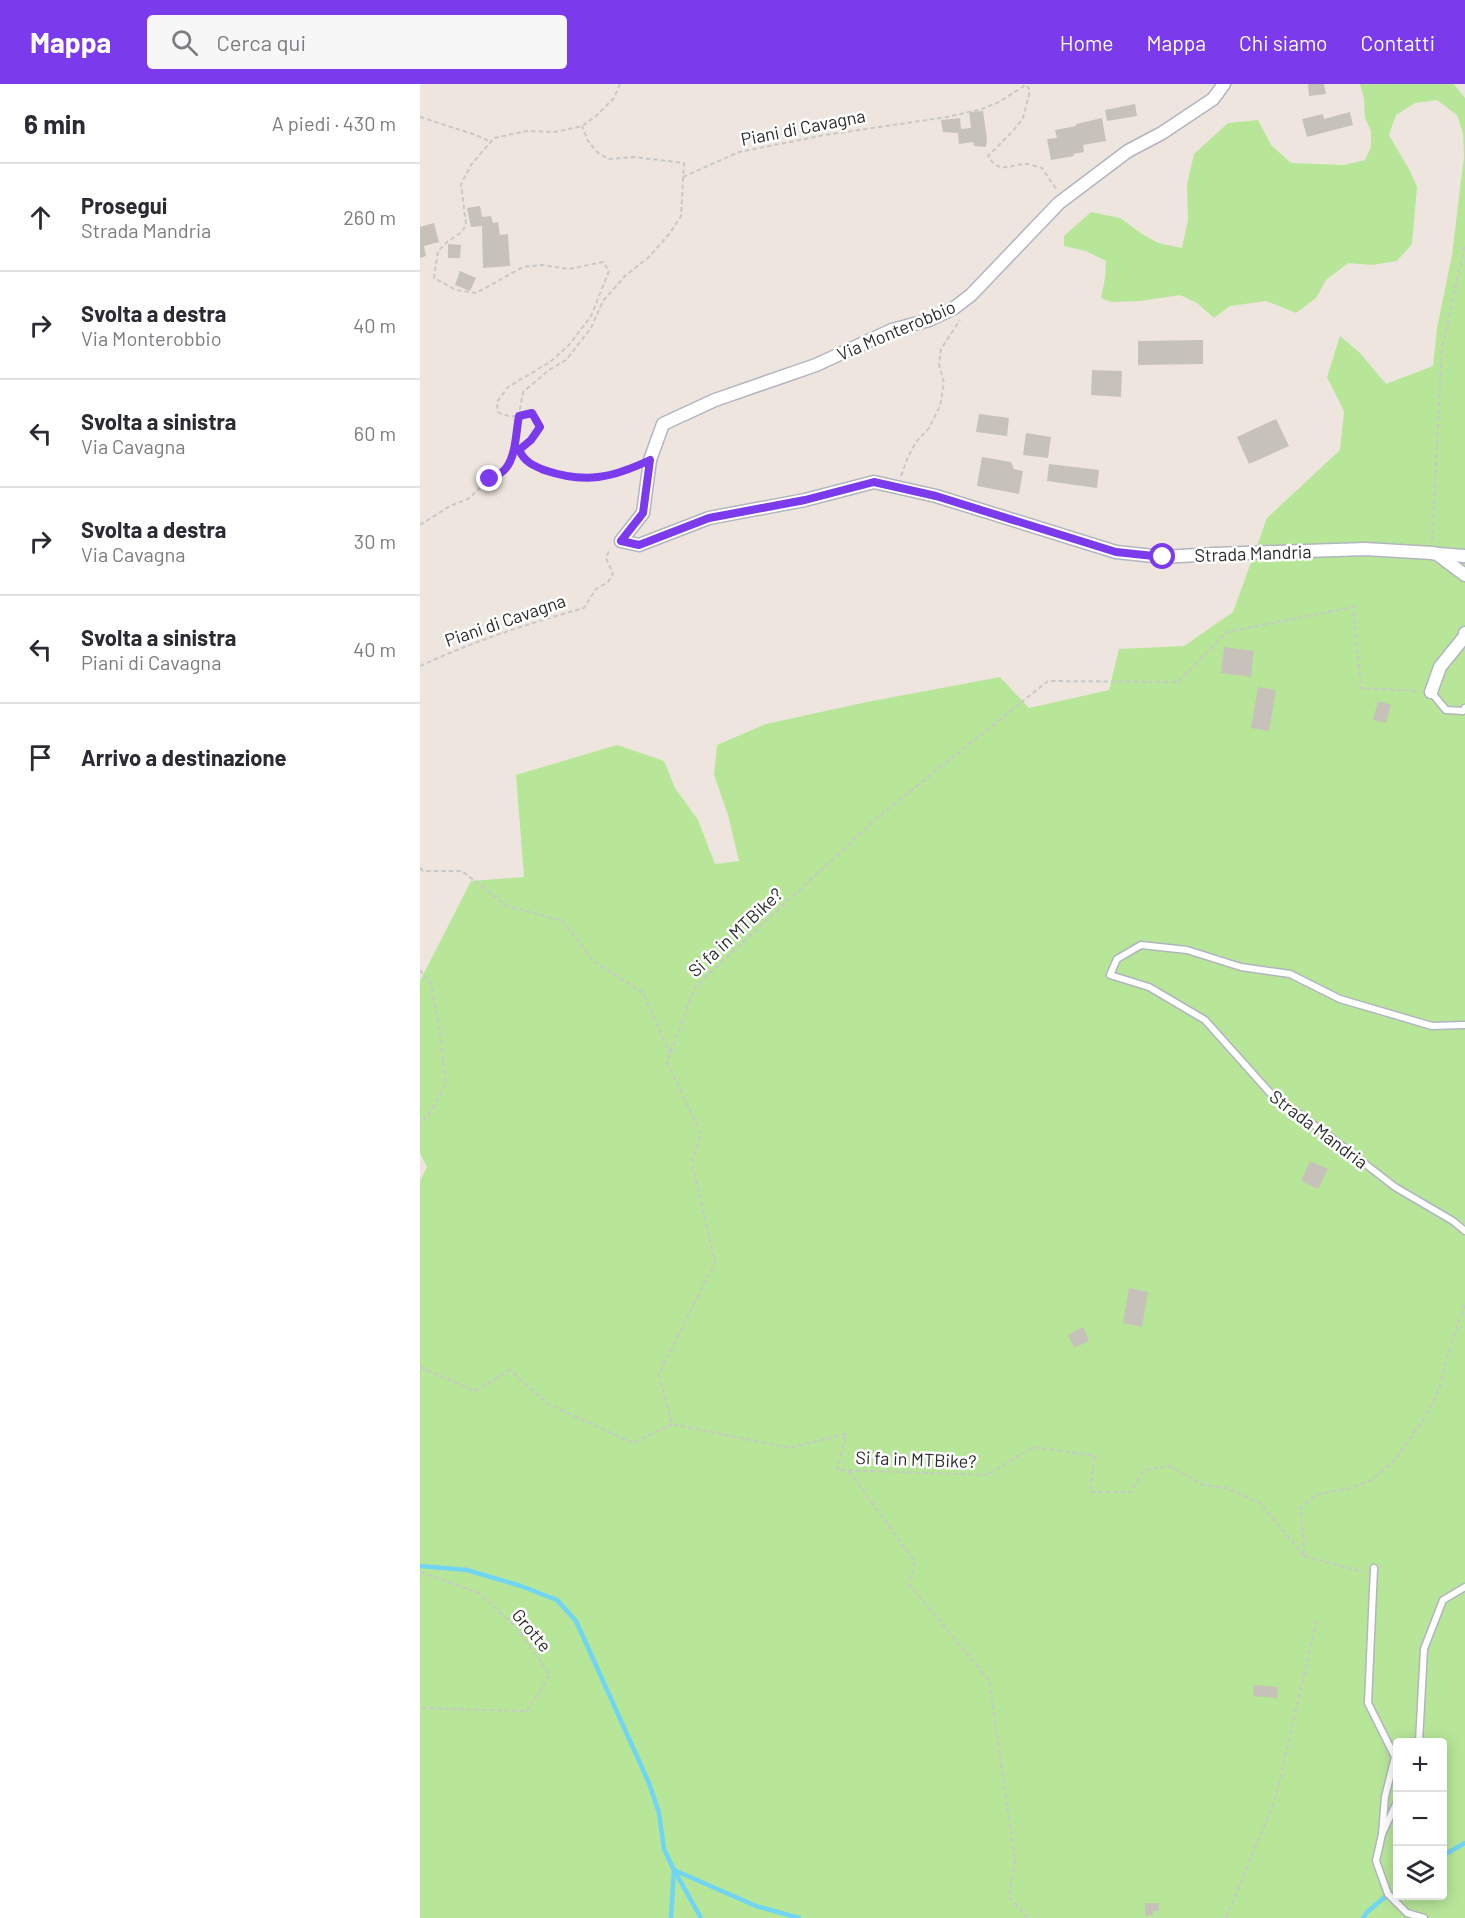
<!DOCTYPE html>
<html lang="it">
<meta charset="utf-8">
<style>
:root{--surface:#fff;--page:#f7f7f7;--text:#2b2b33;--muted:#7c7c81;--line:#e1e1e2;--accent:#7c3aed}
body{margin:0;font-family:Barlow,sans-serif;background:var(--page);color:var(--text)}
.controls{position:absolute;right:18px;bottom:18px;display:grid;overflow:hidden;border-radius:6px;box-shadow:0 3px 15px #0003}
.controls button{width:54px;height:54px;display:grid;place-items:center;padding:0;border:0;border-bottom:2px solid var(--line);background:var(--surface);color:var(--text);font:30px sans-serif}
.stop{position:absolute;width:18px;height:18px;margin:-14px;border:4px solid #7c3aed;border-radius:50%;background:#fff}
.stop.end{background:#7c3aed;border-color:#fff;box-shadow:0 2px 6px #0008}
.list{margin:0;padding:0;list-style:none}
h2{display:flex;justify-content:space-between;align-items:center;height:78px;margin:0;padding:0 24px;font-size:26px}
h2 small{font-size:20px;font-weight:400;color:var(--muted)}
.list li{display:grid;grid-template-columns:39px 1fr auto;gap:18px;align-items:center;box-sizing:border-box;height:108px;padding:0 24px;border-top:2px solid var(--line)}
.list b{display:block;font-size:22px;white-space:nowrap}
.list p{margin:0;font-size:20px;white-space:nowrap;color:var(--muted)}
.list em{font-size:20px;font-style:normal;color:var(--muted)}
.icon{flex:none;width:33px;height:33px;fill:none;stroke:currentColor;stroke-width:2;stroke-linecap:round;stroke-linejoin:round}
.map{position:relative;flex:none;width:1045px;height:1834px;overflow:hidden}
header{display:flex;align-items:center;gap:36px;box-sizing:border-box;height:84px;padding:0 30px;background:var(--accent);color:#fff}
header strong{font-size:28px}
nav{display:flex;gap:33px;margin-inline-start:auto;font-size:21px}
.search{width:420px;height:54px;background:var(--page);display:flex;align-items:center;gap:15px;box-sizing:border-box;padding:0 21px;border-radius:6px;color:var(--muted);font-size:22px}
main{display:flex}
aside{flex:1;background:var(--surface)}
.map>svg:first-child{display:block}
.green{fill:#b7e699;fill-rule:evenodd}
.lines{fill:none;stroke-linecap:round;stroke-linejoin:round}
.stream{stroke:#6fd5f2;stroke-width:4.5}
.building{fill:#c6c1b9}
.service-casing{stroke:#b2b5c0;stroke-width:9}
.minor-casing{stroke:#b2b5c0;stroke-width:15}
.path{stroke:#c8c8c8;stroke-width:2;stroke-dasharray:4.5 3;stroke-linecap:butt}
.service{stroke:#fff;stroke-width:6}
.minor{stroke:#fff;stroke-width:12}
.route{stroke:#7c3aed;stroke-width:8}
.labels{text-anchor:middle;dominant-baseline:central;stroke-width:5;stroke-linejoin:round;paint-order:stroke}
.street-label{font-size:18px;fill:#2c2c2c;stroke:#fff}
</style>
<header>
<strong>Mappa</strong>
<div class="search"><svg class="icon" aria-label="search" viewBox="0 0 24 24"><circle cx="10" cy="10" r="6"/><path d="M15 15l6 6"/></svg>Cerca qui</div>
<nav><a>Home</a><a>Mappa</a><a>Chi siamo</a><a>Contatti</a></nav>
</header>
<main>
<aside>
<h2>6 min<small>A piedi · 430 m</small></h2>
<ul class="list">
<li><svg class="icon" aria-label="ahead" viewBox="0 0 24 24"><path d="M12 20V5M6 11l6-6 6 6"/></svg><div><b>Prosegui</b><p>Strada Mandria</p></div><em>260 m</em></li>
<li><svg class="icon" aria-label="right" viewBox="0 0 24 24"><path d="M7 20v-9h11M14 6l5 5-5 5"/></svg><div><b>Svolta a destra</b><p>Via Monterobbio</p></div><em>40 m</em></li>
<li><svg class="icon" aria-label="left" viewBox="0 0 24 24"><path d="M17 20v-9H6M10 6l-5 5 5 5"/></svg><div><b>Svolta a sinistra</b><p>Via Cavagna</p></div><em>60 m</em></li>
<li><svg class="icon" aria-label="right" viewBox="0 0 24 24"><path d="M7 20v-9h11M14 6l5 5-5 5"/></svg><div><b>Svolta a destra</b><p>Via Cavagna</p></div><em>30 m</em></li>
<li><svg class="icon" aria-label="left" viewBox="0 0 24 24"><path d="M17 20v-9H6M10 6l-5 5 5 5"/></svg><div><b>Svolta a sinistra</b><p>Piani di Cavagna</p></div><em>40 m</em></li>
<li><svg class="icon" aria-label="arrive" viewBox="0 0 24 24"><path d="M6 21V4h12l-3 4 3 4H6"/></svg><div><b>Arrivo a destinazione</b></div></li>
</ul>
</aside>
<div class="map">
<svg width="1045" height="1834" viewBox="0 0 1045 1834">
<rect width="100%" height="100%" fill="#eee6de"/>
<!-- green -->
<path class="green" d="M 940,0 L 1034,0 L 1045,14 L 1045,1834 L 0,1834 L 0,1097 L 7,1083 L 0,1069 L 0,897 L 51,797 L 104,793 L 96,691 L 197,661 L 244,677 L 255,704 L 278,736 L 295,780 L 319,777 L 308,731 L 294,691 L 297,661 L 346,640 L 442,619 L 580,593 L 609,624 L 689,606 L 699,565 L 764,562 L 813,528 L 847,434 L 920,366 L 924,327 L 907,293 L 920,252 L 940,269 L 966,300 L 1013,282 L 1017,244 L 1032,171 L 1044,72 L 1043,49 L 1037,31 L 1017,16 L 995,19 L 976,31 L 969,51 L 990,87 L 997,103 L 992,160 L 977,177 L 952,181 L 928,179 L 906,196 L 896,214 L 876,229 L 846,217 L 810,222 L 794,234 L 777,219 L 760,211 L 720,217 L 691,218 L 681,214 L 685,194 L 686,177 L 666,167 L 644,162 L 644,152 L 671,128 L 700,134 L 722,150 L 738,159 L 762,164 L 768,136 L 767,101 L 774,70 L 808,39 L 838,36 L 851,61 L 871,79 L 924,81 L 945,76 L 951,63 L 951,47 L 945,34 L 944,14 ZM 978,1658 L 1022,1658 L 1022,1812 L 978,1812 Z"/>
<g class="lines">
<!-- stream -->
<g class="stream">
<path d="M 0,1482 L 47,1486 L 101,1502 L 137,1516 L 156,1537 L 229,1699 L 239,1729 L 244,1765 L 254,1786 L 281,1834"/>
<path d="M 1022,1772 L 1045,1759"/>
<path d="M 254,1786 L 336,1822 L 379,1834"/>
<path d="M 975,1806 L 978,1804"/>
<path d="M 251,1834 L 254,1786"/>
<path d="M 943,1834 L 947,1828 L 965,1813"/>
</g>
</g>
<!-- building -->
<g class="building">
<path d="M 888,0 L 904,0 L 906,10 L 889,12 Z"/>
<path d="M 715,20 L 717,32 L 687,37 L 685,26 Z"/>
<path d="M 563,27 L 567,55 L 566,63 L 554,62 L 553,58 L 539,60 L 538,49 L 523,48 L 521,36 L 540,34 L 541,45 L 551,44 L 549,28 Z"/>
<path d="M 930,28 L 933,41 L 887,53 L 882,35 L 903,30 L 904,35 Z"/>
<path d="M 682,34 L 686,57 L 663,61 L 664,68 L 653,70 L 654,72 L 631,76 L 627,55 L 637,54 L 635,46 L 656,42 L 656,40 Z"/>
<path d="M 60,122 L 62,133 L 71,132 L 73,139 L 78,138 L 80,151 L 88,150 L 90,182 L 63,184 L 62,142 L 51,143 L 47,124 Z"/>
<path d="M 14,139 L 19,158 L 4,162 L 6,172 L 0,174 L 0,143 Z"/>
<path d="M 28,160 L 41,161 L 40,174 L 28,174 Z"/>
<path d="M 40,187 L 56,194 L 50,207 L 35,201 Z"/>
<path d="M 783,256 L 783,280 L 718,281 L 718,257 Z"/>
<path d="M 672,286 L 702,287 L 701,313 L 671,311 Z"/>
<path d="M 559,330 L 589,334 L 587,352 L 556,348 Z"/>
<path d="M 856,335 L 869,362 L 829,380 L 817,353 Z"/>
<path d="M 606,349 L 631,353 L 628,374 L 603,371 Z"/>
<path d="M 562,373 L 591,378 L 594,385 L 603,387 L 599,410 L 557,402 Z"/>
<path d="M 629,380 L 679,386 L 677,404 L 627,397 Z"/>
<path d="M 804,563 L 834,567 L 831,593 L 801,589 Z"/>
<path d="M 838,603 L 856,606 L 849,647 L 831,644 Z"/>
<path d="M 958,617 L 971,621 L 966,639 L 953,636 Z"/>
<path d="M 890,1077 L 908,1085 L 898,1105 L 881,1097 Z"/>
<path d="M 709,1204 L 728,1208 L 722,1243 L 703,1239 Z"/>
<path d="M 663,1243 L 669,1257 L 654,1264 L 648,1251 Z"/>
<path d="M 834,1601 L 858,1603 L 857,1614 L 833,1612 Z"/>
<path d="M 725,1819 L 739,1819 L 739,1827 L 733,1827 L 733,1831 L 725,1832 Z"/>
</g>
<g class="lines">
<defs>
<g id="service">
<path d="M 1011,608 L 1026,626 L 1043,627 L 1045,624"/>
<path d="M 1045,941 L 1012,942 L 920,915 L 870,890 L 821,883 L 767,866 L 721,861 L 697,875 L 690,891 L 729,903 L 785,936 L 851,1010 L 908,1051 L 975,1103 L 1033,1137 L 1045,1147"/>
<path d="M 954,1484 L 948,1619 L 975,1673 L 965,1713 L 962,1750"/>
<path d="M 999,1658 L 1004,1565 L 1023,1516 L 1045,1503"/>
<path d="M 978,1716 L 962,1750 L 956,1777 L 968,1810 L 987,1829 L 1004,1834"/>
</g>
<g id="minor">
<path d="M 804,0 L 793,15 L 742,49 L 708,67 L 639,119 L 551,211 L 534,224 L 509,236 L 472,246 L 396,281 L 295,316 L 243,340 L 230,376 L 223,429 L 201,457 L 219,461 L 289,434 L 385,416 L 454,398 L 516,412 L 696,468 L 743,473 L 794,470 L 945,465 L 1012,469 L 1017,470 L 1045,491"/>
<path d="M 1018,470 L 1045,472"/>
<path d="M 1011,608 L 1020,583 L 1045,552 L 1045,549"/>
</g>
</defs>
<!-- service casing -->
<use href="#service" class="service-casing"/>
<!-- minor casing -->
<use href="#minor" class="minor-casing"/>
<!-- path -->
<g class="path">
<path d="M 200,0 L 194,14 L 176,32 L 162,42 L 135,48 L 107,47 L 74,54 L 51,81 L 41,100 L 46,140 L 42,148 L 27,158 L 18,167 L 14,194 L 36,206 L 56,209 L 103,183 L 122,181 L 149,185 L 183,178 L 189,187 L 171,232 L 149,261 L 130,278 L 88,303 L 77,318 L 78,328 C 89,335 99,332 112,329 L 120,343 L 111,356 L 99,366 L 102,373 L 109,380 L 141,392 L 173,395 L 217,382"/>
<path d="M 607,2 L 610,7 L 603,34 L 593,47 L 568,72 C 580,92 591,79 608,80 C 612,81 618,83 622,84 L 636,105"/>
<path d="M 0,33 L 56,51 L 71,58"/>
<path d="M 263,93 L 319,68 L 405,51 L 527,33 L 562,25 L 579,18 L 607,0"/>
<path d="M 481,392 L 488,373 L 496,358 L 509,344 L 520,322 L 524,299 L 519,280 L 521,265 L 540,236"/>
<path d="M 0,441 L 30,422 L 48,415 L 70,395 L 86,385 L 94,369 L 95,353 L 103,308 L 129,286 L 146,276 L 171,244 L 183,217 L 205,192 L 229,173 L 250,149 L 261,132 L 264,79 L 214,73 L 189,75 L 178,69 L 168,57 L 162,42"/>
<path d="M 1012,457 L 1022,264 L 1045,160"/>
<path d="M 0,582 C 54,557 107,540 164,524 L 176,505 L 188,498 L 193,490 L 186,474 L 190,464"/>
<path d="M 0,784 L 3,787 L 42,787 L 87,822 L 143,837 L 172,876 L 223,909 L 250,969"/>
<path d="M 0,886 L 11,900 L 19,944 L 26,999 L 12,1026 L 0,1040"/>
<path d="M 0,1283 L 55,1307 L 90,1286 L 128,1320 L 213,1359 L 252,1340"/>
<path d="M 429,1387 L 495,1478 L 489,1500 L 569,1596 L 595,1777 L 589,1813 L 608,1834"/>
<path d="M 884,1470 L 881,1423 L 896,1411 L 930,1404 L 952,1396 L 976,1375 L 1005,1333 L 1019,1305 L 1029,1266 L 1045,1221"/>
<path d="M 884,1472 L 840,1419 L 806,1404 L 783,1401 L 750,1382 L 724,1386 L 711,1408 L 670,1408 L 675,1372 L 613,1363 L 567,1391 L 417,1386 L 426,1350 L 369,1364 L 252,1340 L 239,1290 L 295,1178 L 272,1079 L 281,1049 L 247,978 L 275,903 L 458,733 L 628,597 L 758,598 L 807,548 L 933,523 L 941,604 L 997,607"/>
<path d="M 884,1472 L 944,1488"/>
<path d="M 0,1488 L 59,1509 L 97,1544 L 130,1591 L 107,1627 L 0,1624"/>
<path d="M 806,1834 L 855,1716 L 897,1535"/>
</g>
<!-- service -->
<use href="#service" class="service"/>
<!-- minor -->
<use href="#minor" class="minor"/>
</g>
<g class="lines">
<!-- route -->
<path class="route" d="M 70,395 C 75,392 83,389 86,384 C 96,372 96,347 99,332 L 112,329 L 120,343 L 111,356 L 99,366 C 105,378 112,381 124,386 C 165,400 192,394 230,376 L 223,429 L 201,457 L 219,461 L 289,434 L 385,416 L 454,398 L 516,412 L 696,468 L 743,473"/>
</g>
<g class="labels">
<!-- street labels -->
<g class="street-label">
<text transform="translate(383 43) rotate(-11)">Piani di Cavagna</text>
<text transform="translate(476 246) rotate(-23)">Via Monterobbio</text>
<text transform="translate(833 469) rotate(-2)">Strada Mandria</text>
<text transform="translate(85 536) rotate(-19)">Piani di Cavagna</text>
<text transform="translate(315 848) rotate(-43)">Si fa in MTBike?</text>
<text transform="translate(899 1045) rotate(37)">Strada Mandria</text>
<text transform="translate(496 1375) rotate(2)">Si fa in MTBike?</text>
<text transform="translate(112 1546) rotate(50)">Grotte</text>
</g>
</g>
</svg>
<div class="controls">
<button>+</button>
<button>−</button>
<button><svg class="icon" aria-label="layers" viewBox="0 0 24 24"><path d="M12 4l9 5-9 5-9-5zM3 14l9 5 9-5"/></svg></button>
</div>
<div class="stop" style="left:743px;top:473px"></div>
<div class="stop end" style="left:70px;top:395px"></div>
</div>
</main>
